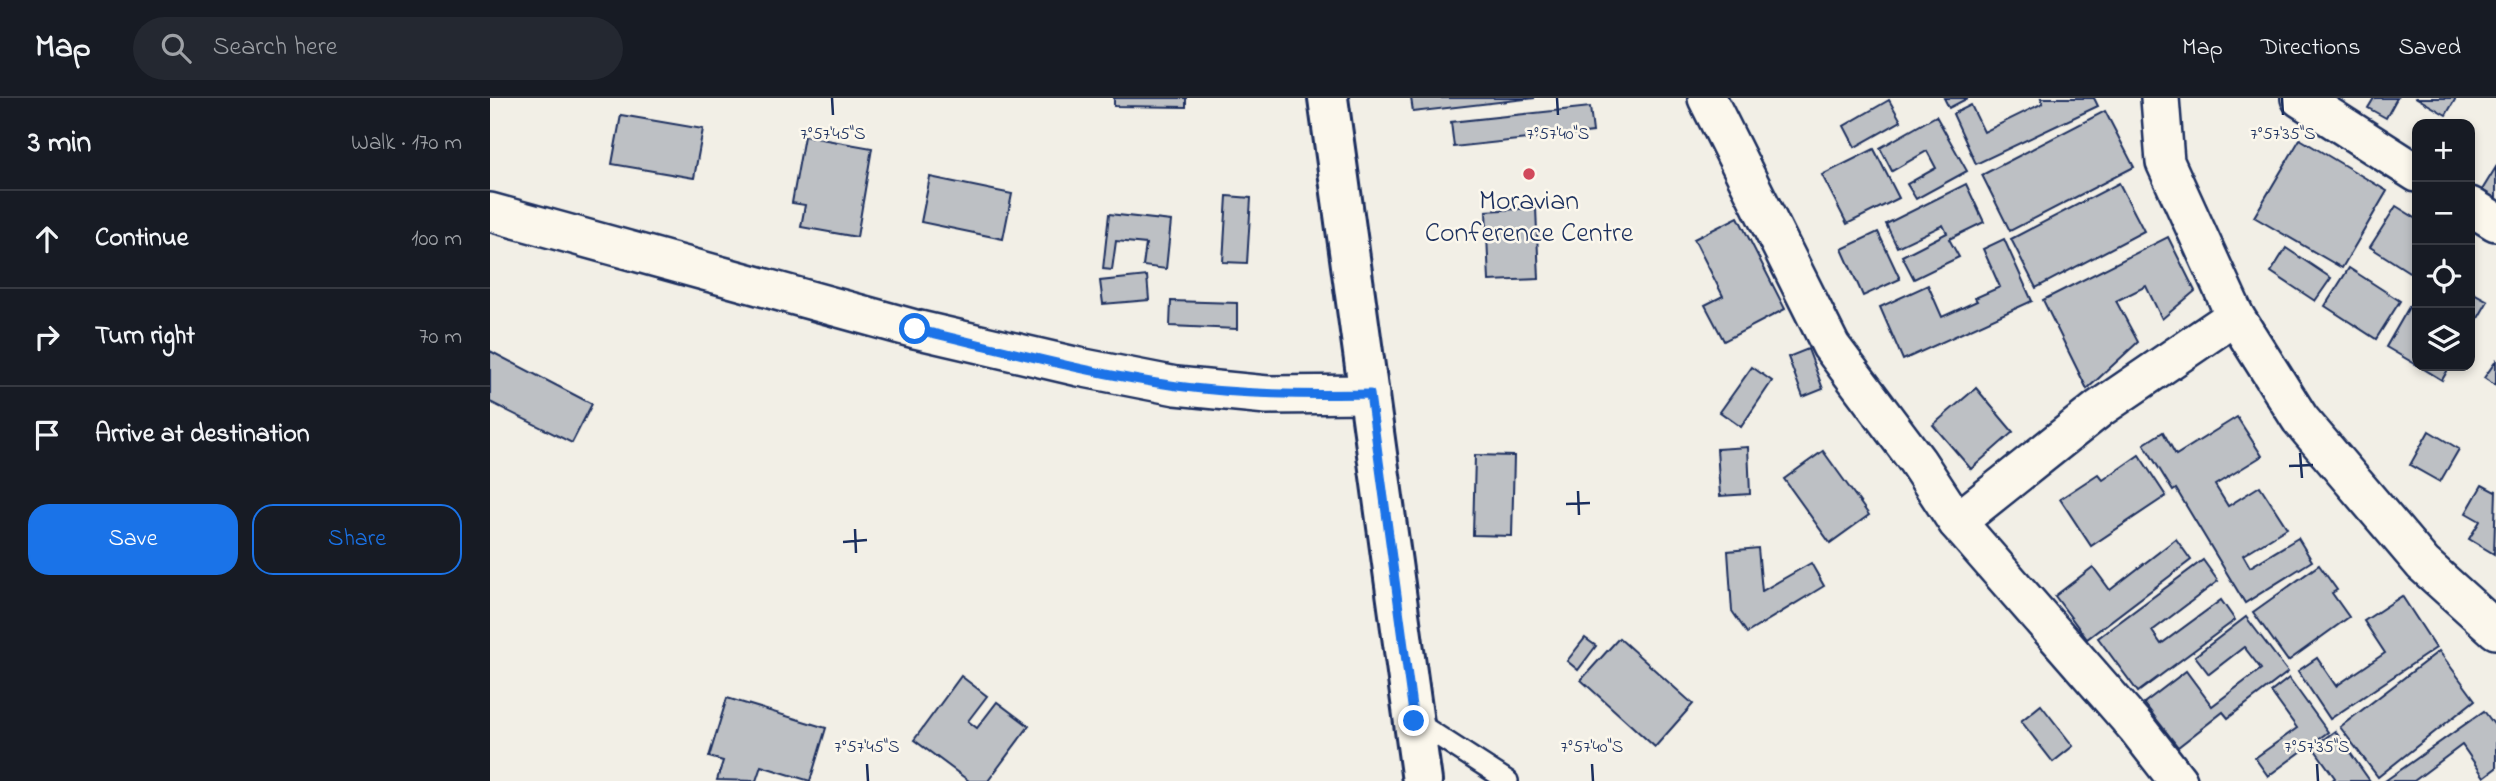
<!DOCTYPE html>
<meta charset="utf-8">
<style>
:root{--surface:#171b24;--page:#242831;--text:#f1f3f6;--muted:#9ea1a6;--line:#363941;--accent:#1a73e8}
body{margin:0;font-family:"Indie Flower",sans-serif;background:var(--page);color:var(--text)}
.controls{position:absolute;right:21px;top:21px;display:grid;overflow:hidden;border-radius:14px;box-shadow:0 4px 10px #0003}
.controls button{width:63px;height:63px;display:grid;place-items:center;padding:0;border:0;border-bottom:2px solid var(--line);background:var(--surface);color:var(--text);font:35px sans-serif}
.stop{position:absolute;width:21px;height:21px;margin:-16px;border:5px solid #1a73e8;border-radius:50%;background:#fff}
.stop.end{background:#1a73e8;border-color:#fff;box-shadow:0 2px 7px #0008}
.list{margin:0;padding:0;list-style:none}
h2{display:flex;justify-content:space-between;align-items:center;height:91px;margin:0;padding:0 28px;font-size:30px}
h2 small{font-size:23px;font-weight:400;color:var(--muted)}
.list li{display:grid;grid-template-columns:46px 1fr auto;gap:21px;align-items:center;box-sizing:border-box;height:98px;padding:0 28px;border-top:2px solid var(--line)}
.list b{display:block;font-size:26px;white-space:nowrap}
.list em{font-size:23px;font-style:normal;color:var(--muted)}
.actions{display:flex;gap:14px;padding:21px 28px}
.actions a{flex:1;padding:16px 0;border:2px solid var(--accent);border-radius:21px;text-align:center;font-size:24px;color:var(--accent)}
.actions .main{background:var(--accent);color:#fff}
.icon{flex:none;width:38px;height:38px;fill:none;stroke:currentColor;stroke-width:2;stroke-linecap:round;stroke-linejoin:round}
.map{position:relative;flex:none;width:2006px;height:683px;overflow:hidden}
header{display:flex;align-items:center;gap:42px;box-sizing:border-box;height:98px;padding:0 35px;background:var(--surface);border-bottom:2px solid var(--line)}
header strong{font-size:33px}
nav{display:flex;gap:38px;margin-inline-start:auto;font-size:24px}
.search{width:490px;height:63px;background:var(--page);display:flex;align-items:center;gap:18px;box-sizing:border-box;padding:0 24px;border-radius:38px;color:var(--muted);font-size:26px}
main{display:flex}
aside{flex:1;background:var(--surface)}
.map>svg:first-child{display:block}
.building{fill:#bdc0c4;stroke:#1b2f5e;stroke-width:2}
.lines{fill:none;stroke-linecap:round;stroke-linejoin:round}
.lane-casing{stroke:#1b2f5e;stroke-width:24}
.street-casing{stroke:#1b2f5e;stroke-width:42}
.secondary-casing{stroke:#1b2f5e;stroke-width:44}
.lane{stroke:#fbf7ec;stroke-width:19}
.street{stroke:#fbf7ec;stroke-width:37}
.secondary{stroke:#fbf7ec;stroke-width:38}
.route{stroke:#1a73e8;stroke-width:9}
.ticks{fill:none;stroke:#1b2f5e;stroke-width:2.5}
.poi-dot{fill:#d1495b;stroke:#fbf7ec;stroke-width:2.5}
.labels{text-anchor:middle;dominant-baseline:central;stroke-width:5;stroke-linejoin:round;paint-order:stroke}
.poi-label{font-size:28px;fill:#1b2f5e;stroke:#fbf7ec}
.ticks-label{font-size:18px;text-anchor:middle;fill:#1b2f5e;stroke:#fbf7ec;stroke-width:5;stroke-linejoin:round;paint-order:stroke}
</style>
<header>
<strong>Map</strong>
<div class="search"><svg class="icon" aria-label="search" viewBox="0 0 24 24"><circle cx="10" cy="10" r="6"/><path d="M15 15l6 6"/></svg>Search here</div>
<nav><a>Map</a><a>Directions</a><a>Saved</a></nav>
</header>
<main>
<aside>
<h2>3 min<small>Walk · 170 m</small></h2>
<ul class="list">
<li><svg class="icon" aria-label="ahead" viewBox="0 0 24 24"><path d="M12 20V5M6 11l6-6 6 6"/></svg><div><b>Continue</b></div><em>100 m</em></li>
<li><svg class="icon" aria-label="right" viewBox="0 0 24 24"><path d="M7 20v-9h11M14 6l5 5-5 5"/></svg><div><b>Turn right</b></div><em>70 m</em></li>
<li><svg class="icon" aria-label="arrive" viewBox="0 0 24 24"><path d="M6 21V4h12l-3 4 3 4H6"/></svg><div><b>Arrive at destination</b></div></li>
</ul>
<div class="actions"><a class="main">Save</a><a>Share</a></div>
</aside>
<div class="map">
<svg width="2006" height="683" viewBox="0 0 2006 683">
<rect width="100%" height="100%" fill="#f2efe6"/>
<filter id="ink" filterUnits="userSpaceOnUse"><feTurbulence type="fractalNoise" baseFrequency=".0143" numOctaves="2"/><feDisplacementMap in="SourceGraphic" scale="14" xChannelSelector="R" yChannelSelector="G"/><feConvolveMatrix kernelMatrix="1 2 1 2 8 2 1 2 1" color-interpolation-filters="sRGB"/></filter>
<g filter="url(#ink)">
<!-- building -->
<g class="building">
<path d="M 624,0 L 696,0 L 696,9 L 624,8 Z"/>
<path d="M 921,0 L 1045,0 L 923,14 Z"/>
<path d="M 1454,0 L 1478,0 L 1459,10 Z"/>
<path d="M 1551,0 L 1604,0 L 1608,8 L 1486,66 L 1463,16 L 1481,7 L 1494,34 L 1553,5 Z"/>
<path d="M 1884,0 L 1907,0 L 1896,20 L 1878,10 Z"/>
<path d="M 1927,0 L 1966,0 L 1956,17 Z"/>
<path d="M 1399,2 L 1411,23 L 1365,49 L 1354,28 Z"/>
<path d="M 1100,9 L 1103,34 L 964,49 L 961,24 Z"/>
<path d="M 1615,13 L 1644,69 L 1520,133 L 1492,77 Z"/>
<path d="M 131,17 L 213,31 L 204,80 L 122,66 Z"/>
<path d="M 1446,18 L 1477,73 L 1426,101 L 1417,86 L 1446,70 L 1437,53 L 1402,73 L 1390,50 Z"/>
<path d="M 314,38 L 382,50 L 367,139 L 311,129 L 315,107 L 302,105 Z"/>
<path d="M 1810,41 L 1897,93 L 1852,170 L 1764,119 Z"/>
<path d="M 1384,51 L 1409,100 L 1357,126 L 1332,77 Z"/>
<path d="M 2006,69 L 2006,101 L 1992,92 Z"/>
<path d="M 440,79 L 522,96 L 513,141 L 431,124 Z"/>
<path d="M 1629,85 L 1654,133 L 1546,190 L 1521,141 Z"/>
<path d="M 1476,86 L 1494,124 L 1459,141 L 1469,159 L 1424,181 L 1412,158 L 1457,135 L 1453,127 L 1407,149 L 1396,126 Z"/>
<path d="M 737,98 L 761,100 L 757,165 L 733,164 Z"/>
<path d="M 1906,108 L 1927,121 L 1927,179 L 1880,149 Z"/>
<path d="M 1046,110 L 1049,181 L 999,183 L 996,113 Z"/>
<path d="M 619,116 L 681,123 L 676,171 L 653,168 L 656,146 L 626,143 L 622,172 L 613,171 Z"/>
<path d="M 1248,119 L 1295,211 L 1234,243 L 1215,207 L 1233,198 L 1204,141 Z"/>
<path d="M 1388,134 L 1410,181 L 1373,198 L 1352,151 Z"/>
<path d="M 1678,139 L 1705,193 L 1672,221 L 1656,188 L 1626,203 L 1648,244 L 1597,291 L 1553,202 Z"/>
<path d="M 1514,141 L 1542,203 L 1413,262 L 1390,209 L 1438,187 L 1452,219 L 1487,203 L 1485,200 L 1510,189 L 1493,151 Z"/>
<path d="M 1796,150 L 1841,180 L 1825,203 L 1781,174 Z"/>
<path d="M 1859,170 L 1910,203 L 1886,241 L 1835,208 Z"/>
<path d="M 657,178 L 659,202 L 613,206 L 610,183 Z"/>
<path d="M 1980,193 L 1998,203 L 1980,234 Z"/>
<path d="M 1927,195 L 1927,267 L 1896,249 Z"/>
<path d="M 681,203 L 747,205 L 747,231 L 680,228 Z"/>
<path d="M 1318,251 L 1333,291 L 1313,299 L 1298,259 Z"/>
<path d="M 0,253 L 102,306 L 82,345 L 0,304 Z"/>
<path d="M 2006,263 L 2006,288 L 1994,280 Z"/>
<path d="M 1929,268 L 1960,268 L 1952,282 Z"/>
<path d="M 1262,269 L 1282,283 L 1251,329 L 1230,314 Z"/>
<path d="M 1486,290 L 1523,334 L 1481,371 L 1443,327 Z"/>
<path d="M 1747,319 L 1772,358 L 1725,387 L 1738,408 L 1770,388 L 1797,430 L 1753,457 L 1760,469 L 1808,440 L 1822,463 L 1755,505 L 1686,391 L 1683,393 L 1654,346 L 1673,334 L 1686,357 Z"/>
<path d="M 1939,333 L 1969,351 L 1950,384 L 1920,367 Z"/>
<path d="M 1258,349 L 1260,396 L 1230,398 L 1227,351 Z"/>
<path d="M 1333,353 L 1379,417 L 1340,445 L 1294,381 Z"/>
<path d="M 985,357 L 1024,358 L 1022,438 L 983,437 Z"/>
<path d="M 1649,357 L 1676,398 L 1601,448 L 1570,401 L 1608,376 L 1613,382 Z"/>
<path d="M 1992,387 L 2005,394 L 2006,392 L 2004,456 L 1979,441 L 1990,423 L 1976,415 Z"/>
<path d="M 1686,441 L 1701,462 L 1597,541 L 1565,498 L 1603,469 L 1620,492 Z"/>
<path d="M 1268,450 L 1272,493 L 1321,465 L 1334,488 L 1257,535 L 1242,513 L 1238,453 Z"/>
<path d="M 1713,462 L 1728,483 L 1662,533 L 1671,546 L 1731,502 L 1745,522 L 1648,594 L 1608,540 Z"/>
<path d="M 1829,467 L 1847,492 L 1842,495 L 1859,519 L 1798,563 L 1763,514 Z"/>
<path d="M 1912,498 L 1946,550 L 1840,621 L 1808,573 L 1827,560 L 1846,588 L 1895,555 L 1874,523 Z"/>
<path d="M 1756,519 L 1798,574 L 1738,620 L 1733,614 L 1688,649 L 1654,605 L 1696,573 L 1722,608 L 1771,571 L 1754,549 L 1719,576 L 1705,558 Z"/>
<path d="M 1095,540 L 1106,548 L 1088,572 L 1077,563 Z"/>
<path d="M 1129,540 L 1203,606 L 1165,649 L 1091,582 Z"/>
<path d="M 1949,553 L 1985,602 L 1888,679 L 1850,629 Z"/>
<path d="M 471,578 L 497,598 L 478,623 L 487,630 L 507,604 L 539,628 L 498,683 L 479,683 L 424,642 Z"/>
<path d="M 1799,580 L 1838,634 L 1778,678 L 1765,660 L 1807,630 L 1781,594 Z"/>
<path d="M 237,600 L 336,630 L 320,683 L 271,668 L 266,683 L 227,682 L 233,663 L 219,659 Z"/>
<path d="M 1551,607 L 1583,648 L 1563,664 L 1531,623 Z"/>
<path d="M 1994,613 L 2006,629 L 2006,670 L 1994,679 L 1972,647 L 1924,683 L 1895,683 Z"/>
<path d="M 1845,633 L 1880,683 L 1841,683 L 1845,680 L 1823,649 Z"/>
</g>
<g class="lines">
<defs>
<path id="lane" d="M 925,623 L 1018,683"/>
<g id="street">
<path d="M 1217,0 L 1341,248 L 1427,363 L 1467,424 L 1646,629 L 1688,683"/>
<path d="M 1670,0 L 1675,64 L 1745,218 L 1810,321 L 1854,373 L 1933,466 L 2006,532"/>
<path d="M 1810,0 L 1927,75"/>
<path d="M 1980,108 L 2006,124"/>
<path d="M 0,114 L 425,231 L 589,269 L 686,288 L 777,297 L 880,296"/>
<path d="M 1467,424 L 1610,310 L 1745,218"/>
</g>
<path id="secondary" d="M 838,0 L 932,683"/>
</defs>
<!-- lane casing -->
<use href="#lane" class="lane-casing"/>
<!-- street casing -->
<use href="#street" class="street-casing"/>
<!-- secondary casing -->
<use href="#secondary" class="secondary-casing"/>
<!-- lane -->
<use href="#lane" class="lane"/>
<!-- street -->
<use href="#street" class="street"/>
<!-- secondary -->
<use href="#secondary" class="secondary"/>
</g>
</g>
<g class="lines" filter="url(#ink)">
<!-- route -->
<path class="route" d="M 425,231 C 512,251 599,276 687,288 C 752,297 815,297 880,296 L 924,623"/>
</g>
<!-- ticks -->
<path class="ticks" d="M 342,0 L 343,17M 1067,0 L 1068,17M 1792,0 L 1793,17M 1810,355 L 1812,380M 1799,368 L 1823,367M 1088,393 L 1089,417M 1076,406 L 1100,405M 365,431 L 366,455M 353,444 L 377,442M 377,666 L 378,683M 1102,666 L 1103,683M 1827,666 L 1828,683"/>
<!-- markers -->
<circle class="poi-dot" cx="1039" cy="76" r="7"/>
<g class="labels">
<!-- poi labels -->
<g class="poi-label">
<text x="1039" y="104">Moravian<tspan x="1039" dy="32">Conference Centre</tspan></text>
</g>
</g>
<g class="ticks-label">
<text x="343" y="41">7°57'45"S</text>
<text x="1068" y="41">7°57'40"S</text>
<text x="1793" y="41">7°57'35"S</text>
<text x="377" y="654">7°57'45"S</text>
<text x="1102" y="654">7°57'40"S</text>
<text x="1827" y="654">7°57'35"S</text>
</g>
</svg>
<div class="controls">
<button>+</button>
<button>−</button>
<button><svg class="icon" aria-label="locate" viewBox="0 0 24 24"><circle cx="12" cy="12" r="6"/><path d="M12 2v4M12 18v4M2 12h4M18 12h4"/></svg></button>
<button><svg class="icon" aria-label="layers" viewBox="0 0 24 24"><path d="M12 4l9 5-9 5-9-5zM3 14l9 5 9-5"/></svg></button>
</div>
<div class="stop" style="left:425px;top:231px"></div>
<div class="stop end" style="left:924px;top:623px"></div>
</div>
</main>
